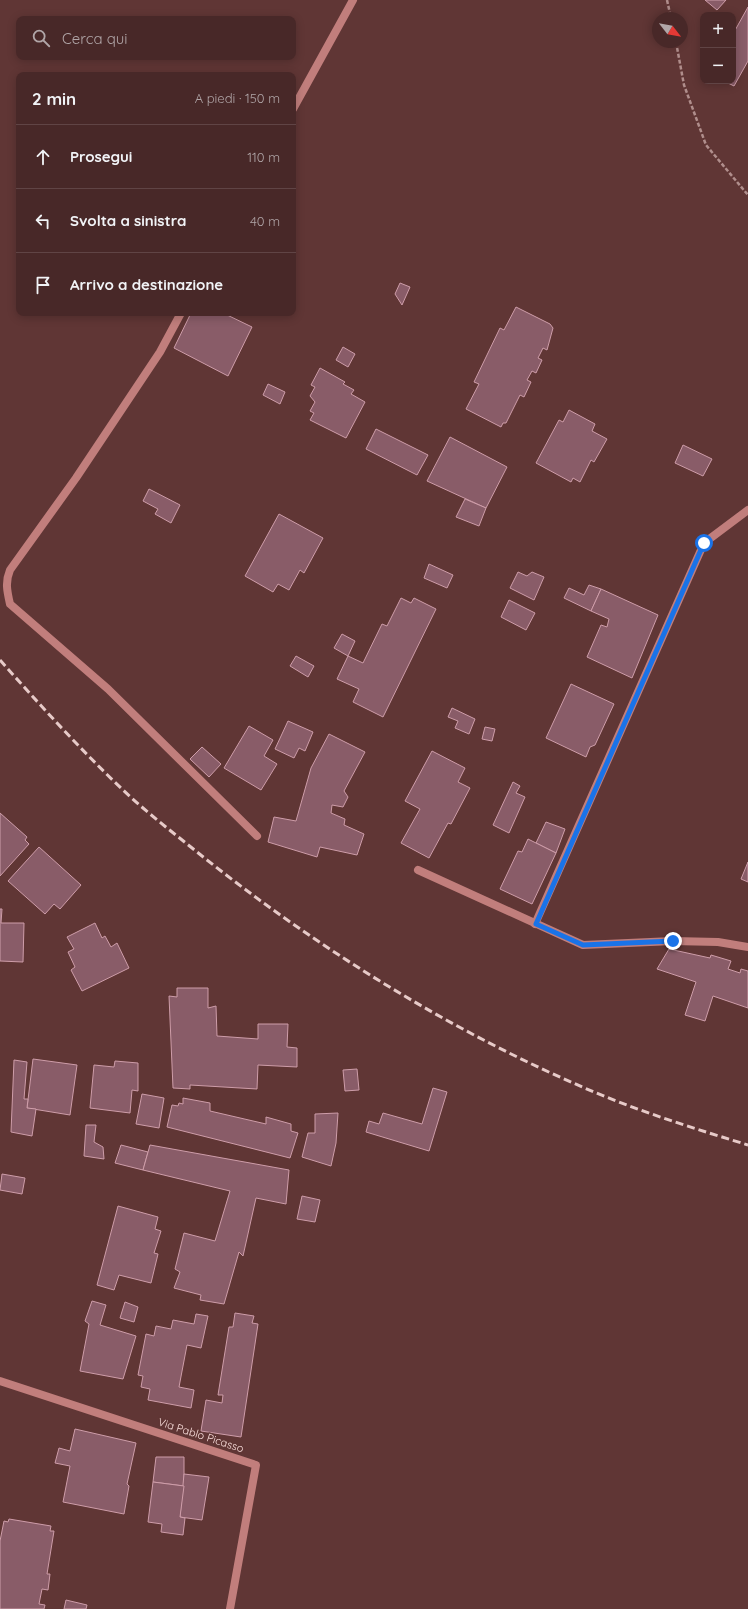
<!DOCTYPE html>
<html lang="it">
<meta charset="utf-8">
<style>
:root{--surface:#482828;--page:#4f3030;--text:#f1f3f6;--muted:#b1a6a8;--line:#604445}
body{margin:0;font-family:Quicksand,sans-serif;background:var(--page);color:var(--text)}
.controls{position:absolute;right:12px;top:12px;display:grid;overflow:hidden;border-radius:8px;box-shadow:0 2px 10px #0003}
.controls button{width:36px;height:36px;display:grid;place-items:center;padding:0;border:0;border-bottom:1px solid var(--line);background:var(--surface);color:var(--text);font:20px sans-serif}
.compass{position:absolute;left:652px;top:12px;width:36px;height:36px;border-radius:50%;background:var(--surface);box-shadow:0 2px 10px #0003;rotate:121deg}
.stop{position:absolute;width:12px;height:12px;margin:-9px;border:3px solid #1a73e8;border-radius:50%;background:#fff}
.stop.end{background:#1a73e8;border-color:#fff;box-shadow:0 1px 4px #0008}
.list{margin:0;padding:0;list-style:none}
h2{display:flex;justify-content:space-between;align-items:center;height:52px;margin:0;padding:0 16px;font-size:17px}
h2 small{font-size:13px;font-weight:400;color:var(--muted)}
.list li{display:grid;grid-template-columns:26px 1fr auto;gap:12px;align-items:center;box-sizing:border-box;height:64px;padding:0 16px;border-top:1px solid var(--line)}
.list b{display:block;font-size:15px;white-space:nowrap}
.list em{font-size:13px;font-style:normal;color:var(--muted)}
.icon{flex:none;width:22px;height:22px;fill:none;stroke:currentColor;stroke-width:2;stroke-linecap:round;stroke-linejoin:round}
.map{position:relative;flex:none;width:748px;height:1609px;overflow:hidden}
.search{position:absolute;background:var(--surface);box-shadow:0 2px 10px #0003;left:16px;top:16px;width:280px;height:44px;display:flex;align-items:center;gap:10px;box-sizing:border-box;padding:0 14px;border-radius:8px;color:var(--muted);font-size:15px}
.panel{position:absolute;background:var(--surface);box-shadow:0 2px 10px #0003;left:16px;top:72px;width:280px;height:244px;border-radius:8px}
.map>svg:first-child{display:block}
.building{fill:#895c68;stroke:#ce9da9}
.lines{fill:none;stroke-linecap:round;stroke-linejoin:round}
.path{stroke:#b08e8c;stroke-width:2.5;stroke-dasharray:4 2;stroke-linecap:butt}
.service{stroke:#c17e7c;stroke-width:8}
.minor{stroke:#c17e7c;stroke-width:8}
.rail{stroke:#e7cac8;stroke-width:3;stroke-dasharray:8 4;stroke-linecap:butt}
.route{stroke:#1a73e8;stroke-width:5}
.labels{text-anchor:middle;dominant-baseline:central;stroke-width:3;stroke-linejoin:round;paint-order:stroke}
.street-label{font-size:11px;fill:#fbe0de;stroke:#603635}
</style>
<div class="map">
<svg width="748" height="1609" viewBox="0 0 748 1609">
<rect width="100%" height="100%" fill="#603635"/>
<!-- building -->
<g class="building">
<path d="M 705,0 L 726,0 L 717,10 Z"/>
<path d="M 748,7 L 748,61 L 734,86 L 724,81 L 733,81 L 733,34 Z"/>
<path d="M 400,283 L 410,287 L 402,305 L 395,294 Z"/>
<path d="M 516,307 L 550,324 L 553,328 L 547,350 L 543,348 L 538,358 L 542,360 L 536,373 L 532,371 L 527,380 L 531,382 L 524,397 L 520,395 L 506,423 L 503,423 L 501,427 L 466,409 L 479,384 L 474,382 L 500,328 L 504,330 Z"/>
<path d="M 191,313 L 223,313 L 252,327 L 228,376 L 174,348 Z"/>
<path d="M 343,347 L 355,354 L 348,367 L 336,360 Z"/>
<path d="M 320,368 L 345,382 L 343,384 L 354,390 L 351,394 L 365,402 L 346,438 L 310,420 L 314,413 L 310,411 L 315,402 L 310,396 L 315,387 L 311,385 Z"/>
<path d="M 268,384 L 285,392 L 280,404 L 263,395 Z"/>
<path d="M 569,410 L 595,424 L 592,431 L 607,439 L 594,462 L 591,460 L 580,482 L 573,478 L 571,482 L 536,463 L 559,420 L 563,422 Z"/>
<path d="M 376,429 L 428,455 L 417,475 L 366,449 Z"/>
<path d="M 450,437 L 507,467 L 486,508 L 427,481 Z"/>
<path d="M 683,445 L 712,459 L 703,476 L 675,463 Z"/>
<path d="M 149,489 L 180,505 L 171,523 L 155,514 L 158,509 L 143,501 Z"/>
<path d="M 465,499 L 486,508 L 479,526 L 456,517 Z"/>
<path d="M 279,514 L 323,538 L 304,573 L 300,570 L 289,590 L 278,584 L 273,592 L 245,576 Z"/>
<path d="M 429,564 L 453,575 L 447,588 L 424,578 Z"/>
<path d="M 518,572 L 527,576 L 532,572 L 544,577 L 534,600 L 510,588 Z"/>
<path d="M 589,585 L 601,589 L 591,611 L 564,598 L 569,588 L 584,595 Z"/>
<path d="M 601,589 L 658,615 L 632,678 L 587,657 L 601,625 L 607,627 L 609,619 L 591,611 Z"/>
<path d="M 401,598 L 411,603 L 414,598 L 436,609 L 383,717 L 353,702 L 359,689 L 337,679 L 348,656 L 363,663 L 382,624 L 387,626 Z"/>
<path d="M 509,600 L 535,613 L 526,630 L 501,617 Z"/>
<path d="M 342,634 L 355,641 L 348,656 L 334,648 Z"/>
<path d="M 296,656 L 314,666 L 308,677 L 290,666 Z"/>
<path d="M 571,684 L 614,704 L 595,745 L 590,747 L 586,757 L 546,738 Z"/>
<path d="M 452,708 L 475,719 L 469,734 L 455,728 L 458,721 L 448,717 Z"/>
<path d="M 288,721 L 313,732 L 305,751 L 299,748 L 294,758 L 275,749 Z"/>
<path d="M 249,726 L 273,740 L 264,756 L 277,764 L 261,790 L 224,768 Z"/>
<path d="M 485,727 L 495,729 L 492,741 L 482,739 Z"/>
<path d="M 329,734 L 365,752 L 344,791 L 348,797 L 343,807 L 332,805 L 331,813 L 345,819 L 344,825 L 364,834 L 357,855 L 320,847 L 317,857 L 268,842 L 274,817 L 296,821 L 311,768 Z"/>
<path d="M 202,747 L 221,764 L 209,777 L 190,759 Z"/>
<path d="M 432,751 L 465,768 L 458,782 L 470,788 L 451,824 L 448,823 L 429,858 L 401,843 L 420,809 L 405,801 Z"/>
<path d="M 513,782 L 520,786 L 516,793 L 525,797 L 509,833 L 493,825 Z"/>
<path d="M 0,813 L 27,837 L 25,840 L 29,844 L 0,876 Z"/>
<path d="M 546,822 L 565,829 L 556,853 L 536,843 Z"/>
<path d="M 528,839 L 556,853 L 532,904 L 500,889 L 518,851 L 522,852 Z"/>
<path d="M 39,847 L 81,885 L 60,909 L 54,904 L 45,914 L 8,881 Z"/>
<path d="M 748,862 L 748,882 L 741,879 Z"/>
<path d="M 0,909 L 2,909 L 1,923 L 24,923 L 23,962 L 0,961 Z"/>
<path d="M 95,923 L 102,938 L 105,936 L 111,947 L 117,943 L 129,968 L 82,991 L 71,970 L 75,967 L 68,952 L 74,949 L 67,937 Z"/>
<path d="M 669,949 L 710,958 L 711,955 L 731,961 L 728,969 L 740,973 L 741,969 L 748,971 L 748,1008 L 713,996 L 705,1021 L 685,1015 L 696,982 L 657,969 Z"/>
<path d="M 177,988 L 208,988 L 208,1008 L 216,1006 L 217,1036 L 258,1039 L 258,1024 L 288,1024 L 287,1047 L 297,1048 L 297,1067 L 258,1065 L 257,1089 L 190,1085 L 190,1089 L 173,1088 L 169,996 L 177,997 Z"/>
<path d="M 33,1059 L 77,1065 L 70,1115 L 27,1108 Z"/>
<path d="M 14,1060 L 27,1062 L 24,1099 L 28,1099 L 27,1108 L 36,1109 L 32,1136 L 11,1132 Z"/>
<path d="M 115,1061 L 138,1063 L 138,1091 L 132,1090 L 130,1113 L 90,1108 L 94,1065 L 114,1067 Z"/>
<path d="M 357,1069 L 359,1090 L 345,1091 L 343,1070 Z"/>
<path d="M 433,1088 L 447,1092 L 429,1151 L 366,1132 L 369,1121 L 379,1124 L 383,1113 L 422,1124 Z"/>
<path d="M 142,1094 L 164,1098 L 159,1128 L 136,1124 Z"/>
<path d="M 183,1098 L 210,1103 L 210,1111 L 266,1124 L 266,1117 L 291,1124 L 291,1131 L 298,1133 L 290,1158 L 167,1127 L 172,1105 L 178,1106 L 179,1103 L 183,1104 Z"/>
<path d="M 338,1113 L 336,1143 L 331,1166 L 302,1157 L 308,1133 L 315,1133 L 315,1114 Z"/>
<path d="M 86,1125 L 96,1125 L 94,1142 L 103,1147 L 104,1159 L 84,1156 Z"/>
<path d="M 121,1145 L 148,1152 L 143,1170 L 115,1163 Z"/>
<path d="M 150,1145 L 289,1170 L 286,1204 L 256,1198 L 243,1256 L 239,1252 L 224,1304 L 200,1300 L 201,1295 L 174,1288 L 180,1272 L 175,1269 L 184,1233 L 215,1241 L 230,1191 L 143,1170 Z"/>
<path d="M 2,1174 L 25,1178 L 22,1194 L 0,1190 Z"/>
<path d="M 302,1196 L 320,1200 L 315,1222 L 297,1219 Z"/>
<path d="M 118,1206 L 158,1217 L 155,1229 L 161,1231 L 154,1253 L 158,1254 L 151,1283 L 119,1275 L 114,1290 L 97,1285 Z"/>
<path d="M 92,1301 L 106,1305 L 100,1325 L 136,1336 L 123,1379 L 80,1371 L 89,1324 L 85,1321 Z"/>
<path d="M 125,1302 L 138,1307 L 134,1322 L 120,1318 Z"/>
<path d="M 235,1313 L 254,1316 L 252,1323 L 258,1324 L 241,1437 L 201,1431 L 206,1400 L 222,1403 L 223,1395 L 218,1395 L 229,1327 L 233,1327 Z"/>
<path d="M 196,1314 L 208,1316 L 201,1348 L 187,1345 L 179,1387 L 194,1390 L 191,1408 L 148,1400 L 150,1389 L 141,1387 L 143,1376 L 138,1375 L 146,1334 L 154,1336 L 156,1326 L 171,1329 L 173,1320 L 194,1324 Z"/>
<path d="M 75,1429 L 136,1443 L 127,1484 L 129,1486 L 124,1514 L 63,1502 L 70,1466 L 55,1463 L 59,1448 L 70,1451 Z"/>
<path d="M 156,1457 L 184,1457 L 184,1486 L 153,1482 Z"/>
<path d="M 184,1474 L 209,1477 L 202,1520 L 180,1517 Z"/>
<path d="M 153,1482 L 184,1486 L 180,1517 L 185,1518 L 183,1535 L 161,1532 L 162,1524 L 148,1522 Z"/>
<path d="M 9,1519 L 51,1526 L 50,1531 L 54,1531 L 47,1574 L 50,1574 L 48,1590 L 42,1589 L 39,1604 L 45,1605 L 44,1609 L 0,1609 L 0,1541 L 4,1521 L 8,1522 Z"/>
<path d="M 66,1600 L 87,1605 L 86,1609 L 64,1609 Z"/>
</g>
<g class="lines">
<!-- path -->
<g class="path">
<path d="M 667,0 L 671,18"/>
<path d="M 676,42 L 684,85 L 706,145 L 748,195"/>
</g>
<!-- service -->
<g class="service">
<path d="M 293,109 L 353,0"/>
<path d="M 181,313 L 160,352 L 76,478 L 10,570 C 5,582 7,591 10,604 L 108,689 L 257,836"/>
</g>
<!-- minor -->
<g class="minor">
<path d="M 418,870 L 583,945 L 673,941 L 718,942 L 748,947"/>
<path d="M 535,924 L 704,543 L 748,510"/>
<path d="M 0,1381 L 256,1465 L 230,1609"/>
</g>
<!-- rail -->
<path class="rail" d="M 0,660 C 39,704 79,748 122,789 C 147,813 175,834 202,856 C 320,950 454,1033 594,1092 C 644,1113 696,1129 748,1145"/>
</g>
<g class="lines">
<!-- route -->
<path class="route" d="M 673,941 L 583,945 L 536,924 L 704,543"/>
</g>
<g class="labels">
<!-- street labels -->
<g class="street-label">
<text transform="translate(201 1435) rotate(18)">Via Pablo Picasso</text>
</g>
</g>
</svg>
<div class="controls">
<button>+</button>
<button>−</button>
</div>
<svg class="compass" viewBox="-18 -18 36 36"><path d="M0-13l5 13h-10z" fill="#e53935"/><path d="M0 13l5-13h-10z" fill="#b1a6a8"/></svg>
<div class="stop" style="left:704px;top:543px"></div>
<div class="stop end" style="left:673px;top:941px"></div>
<div class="search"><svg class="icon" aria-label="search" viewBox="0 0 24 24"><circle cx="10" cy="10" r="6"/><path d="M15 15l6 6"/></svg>Cerca qui</div>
<section class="panel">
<h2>2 min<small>A piedi · 150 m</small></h2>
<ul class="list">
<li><svg class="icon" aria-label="ahead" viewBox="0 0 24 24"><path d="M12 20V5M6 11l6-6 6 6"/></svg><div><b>Prosegui</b></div><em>110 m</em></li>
<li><svg class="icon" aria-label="left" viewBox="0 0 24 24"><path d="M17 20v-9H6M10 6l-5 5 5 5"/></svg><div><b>Svolta a sinistra</b></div><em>40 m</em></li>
<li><svg class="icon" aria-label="arrive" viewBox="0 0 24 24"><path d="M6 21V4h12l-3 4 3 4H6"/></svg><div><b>Arrivo a destinazione</b></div></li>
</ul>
</section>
</div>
